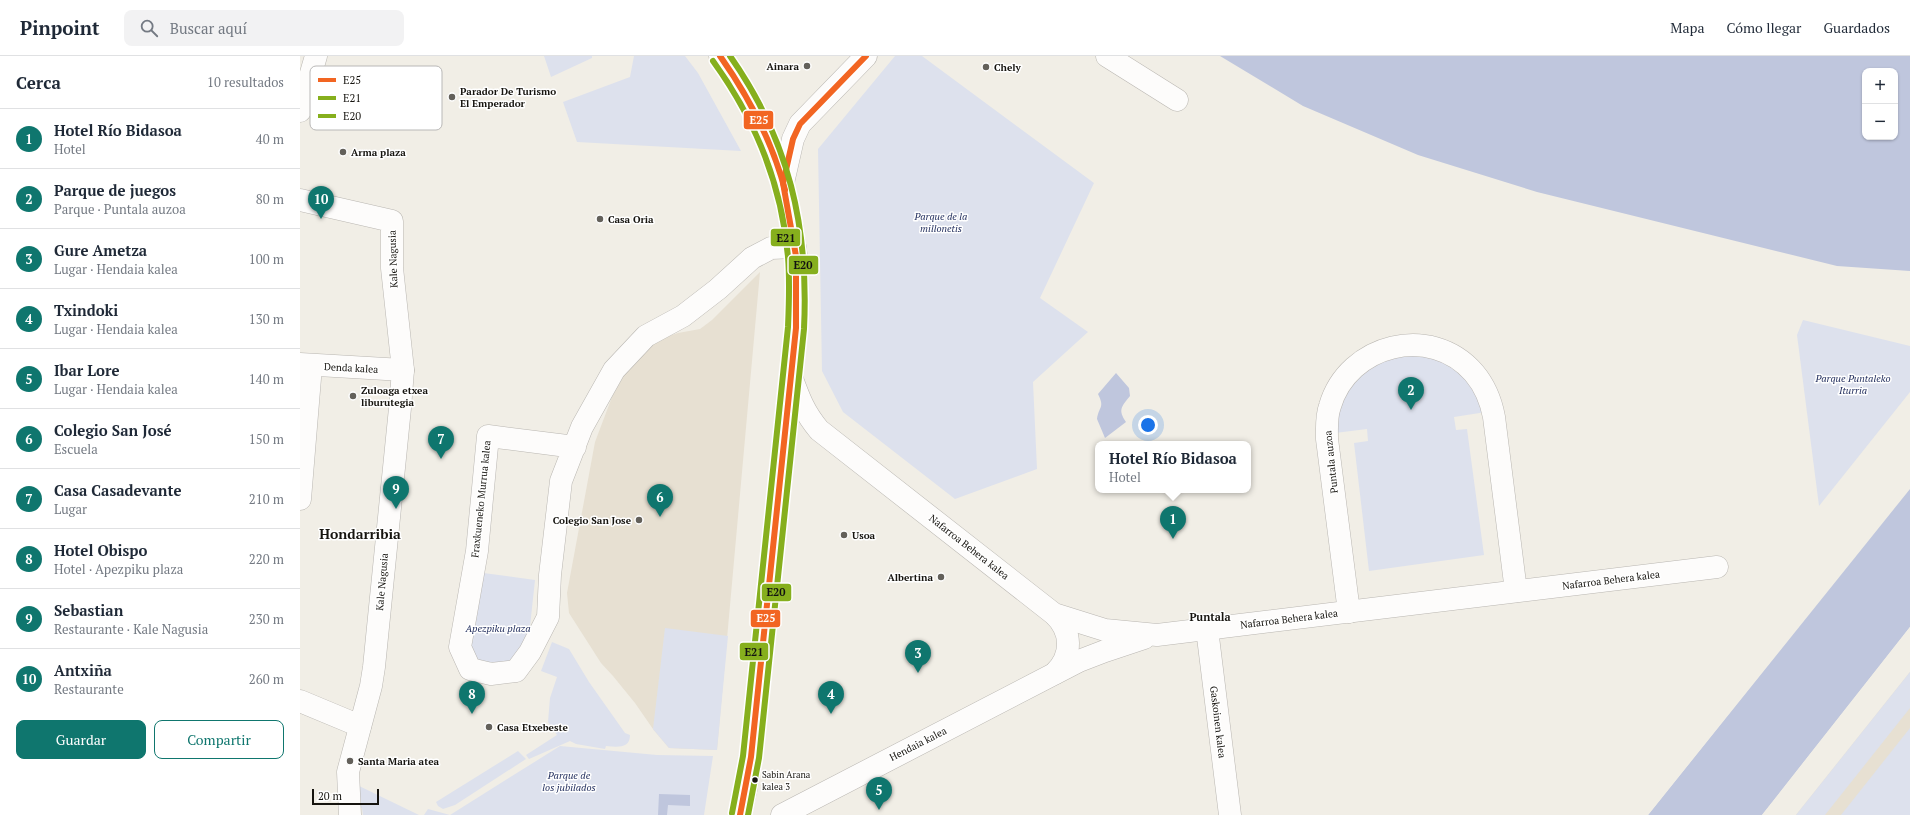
<!DOCTYPE html>
<html lang="es">
<meta charset="utf-8">
<style>
:root{--surface:#fff;--page:#f2f2f3;--text:#1f2937;--muted:#747a83;--line:#e0e1e3;--accent:#0f766e}
body{margin:0;font-family:"PT Serif",serif;background:var(--page);color:var(--text)}
.controls{position:absolute;right:12px;top:12px;display:grid;overflow:hidden;border-radius:8px;box-shadow:0 1px 3px #0004}
.controls button{width:36px;height:36px;display:grid;place-items:center;padding:0;border:0;border-bottom:1px solid var(--line);background:var(--surface);color:var(--text);font:20px sans-serif}
.scale{position:absolute;left:12px;bottom:10px;width:67px;box-sizing:border-box;padding-left:4px;border:2px solid #16140f;border-top:0;font-size:11px;line-height:14px;white-space:nowrap;color:#16140f;-webkit-text-stroke:3px #fff;paint-order:stroke}
.you{position:absolute;left:848px;top:369px;width:14px;height:14px;margin:-10px;border:3px solid #fff;border-radius:50%;background:#1a73e8;box-shadow:0 0 0 6px #1a73e833}
.badge{display:grid;place-items:center;width:26px;height:26px;border-radius:50%;background:var(--accent);color:#fff;font-size:13px;font-weight:700}
.pin{position:absolute;translate:-50% -33px;filter:drop-shadow(0 1px 2px #0008)}
.pin::after{content:'';position:absolute;top:21px;width:14px;height:12px;background:inherit;clip-path:polygon(0 0,100% 0,50% 100%)}
.popup{position:absolute;left:795px;top:385px;width:156px;height:52px;box-sizing:border-box;display:grid;place-content:center;border-radius:8px;background:var(--surface);filter:drop-shadow(0 1px 3px #0005);font-size:13px;white-space:nowrap;color:var(--muted)}
.popup b{font-size:15px;color:var(--text)}
.popup::after{content:'';position:absolute;left:50%;top:100%;margin-left:-8px;border:8px solid transparent;border-top-color:var(--surface)}
.list{margin:0;padding:0;list-style:none}
h2{display:flex;justify-content:space-between;align-items:center;height:52px;margin:0;padding:0 16px;font-size:17px}
h2 small{font-size:13px;font-weight:400;color:var(--muted)}
.list li{display:grid;grid-template-columns:26px 1fr auto;gap:12px;align-items:center;box-sizing:border-box;height:60px;padding:0 16px;border-top:1px solid var(--line)}
.list b{display:block;font-size:15px;white-space:nowrap}
.list p{margin:0;font-size:13px;white-space:nowrap;color:var(--muted)}
.list em{font-size:13px;font-style:normal;color:var(--muted)}
.actions{display:flex;gap:8px;padding:12px 16px}
.actions a{flex:1;padding:9px 0;border:1px solid var(--accent);border-radius:8px;text-align:center;font-size:14px;color:var(--accent)}
.actions .main{background:var(--accent);color:#fff}
.icon{flex:none;width:22px;height:22px;fill:none;stroke:currentColor;stroke-width:2;stroke-linecap:round;stroke-linejoin:round}
.map{position:relative;flex:none;width:1610px;height:759px;overflow:hidden}
header{display:flex;align-items:center;gap:24px;box-sizing:border-box;height:56px;padding:0 20px;background:var(--surface);border-bottom:1px solid var(--line)}
header strong{font-size:19px}
nav{display:flex;gap:22px;margin-inline-start:auto;font-size:14px}
.search{width:280px;height:36px;background:var(--page);display:flex;align-items:center;gap:10px;box-sizing:border-box;padding:0 14px;border-radius:8px;color:var(--muted);font-size:15px}
main{display:flex}
aside{flex:1;background:var(--surface)}
.map>svg:first-child{display:block}
.built{fill:#e7e0d2}
.green{fill:#dde1ed}
.water{fill:#bfc6dd;fill-rule:evenodd}
.pier{fill:#f1eee6}
.lines{fill:none;stroke-linecap:round;stroke-linejoin:round}
.street-casing{stroke:#b9b6b1;stroke-width:23}
.secondary-casing{stroke:#b9b6b1;stroke-width:23}
.street{stroke:#fdfcfb;stroke-width:22}
.secondary{stroke:#fdfcfb;stroke-width:22}
.bus-1-casing{stroke:#fff;stroke-width:9}
.bus-2-casing{stroke:#fff;stroke-width:9}
.bus-3-casing{stroke:#fff;stroke-width:9}
.bus-1{stroke:#f26522;stroke-width:6}
.bus-2{stroke:#86af1d;stroke-width:6}
.bus-3{stroke:#86af1d;stroke-width:6}
.poi-dot{fill:#63605a;stroke:#fff;stroke-width:1.5}
.bus-dot{fill:#16140f;stroke:#fff;stroke-width:1.5}
.labels{text-anchor:middle;dominant-baseline:central;stroke-width:3;stroke-linejoin:round;paint-order:stroke}
.bus-label{font-size:9px;fill:#16140f;stroke:#fff;text-anchor:start}
.poi-label{font-size:10px;font-weight:bold;fill:#16140f;stroke:#fff;text-anchor:start}
.park-label{font-size:10px;font-style:italic;fill:#273361;stroke:#fff}
.street-label{font-size:10px;fill:#16140f;stroke:#fff}
.neighbourhood-label{font-size:11px;font-weight:bold;fill:#16140f;stroke:#fff}
.district-label{font-size:14px;font-weight:bold;fill:#16140f;stroke:#fff}
.key{fill:#fff;stroke:#b9b8b7;stroke-width:1}
.key-label{font-size:11px;fill:#16140f}
.line-badge{stroke:#fff;stroke-width:1.5}
.badge-label{font-size:11px;text-anchor:middle;font-weight:bold;fill:#fff}
.pale-badge-label{font-size:11px;text-anchor:middle;font-weight:bold;fill:#111}
</style>
<header>
<strong>Pinpoint</strong>
<div class="search"><svg class="icon" aria-label="search" viewBox="0 0 24 24"><circle cx="10" cy="10" r="6"/><path d="M15 15l6 6"/></svg>Buscar aquí</div>
<nav><a>Mapa</a><a>Cómo llegar</a><a>Guardados</a></nav>
</header>
<main>
<aside>
<h2>Cerca<small>10 resultados</small></h2>
<ul class="list">
<li><span class="badge">1</span><div><b>Hotel Río Bidasoa</b><p>Hotel</p></div><em>40 m</em></li>
<li><span class="badge">2</span><div><b>Parque de juegos</b><p>Parque · Puntala auzoa</p></div><em>80 m</em></li>
<li><span class="badge">3</span><div><b>Gure Ametza</b><p>Lugar · Hendaia kalea</p></div><em>100 m</em></li>
<li><span class="badge">4</span><div><b>Txindoki</b><p>Lugar · Hendaia kalea</p></div><em>130 m</em></li>
<li><span class="badge">5</span><div><b>Ibar Lore</b><p>Lugar · Hendaia kalea</p></div><em>140 m</em></li>
<li><span class="badge">6</span><div><b>Colegio San José</b><p>Escuela</p></div><em>150 m</em></li>
<li><span class="badge">7</span><div><b>Casa Casadevante</b><p>Lugar</p></div><em>210 m</em></li>
<li><span class="badge">8</span><div><b>Hotel Obispo</b><p>Hotel · Apezpiku plaza</p></div><em>220 m</em></li>
<li><span class="badge">9</span><div><b>Sebastian</b><p>Restaurante · Kale Nagusia</p></div><em>230 m</em></li>
<li><span class="badge">10</span><div><b>Antxiña</b><p>Restaurante</p></div><em>260 m</em></li>
</ul>
<div class="actions"><a class="main">Guardar</a><a>Compartir</a></div>
</aside>
<div class="map">
<svg width="1610" height="759" viewBox="0 0 1610 759">
<rect width="100%" height="100%" fill="#f1eee6"/>
<!-- built -->
<g class="built">
<path d="M 460,216 L 417,694 L 369,692 L 353,673 L 335,647 L 313,620 L 301,607 L 269,557 L 267,537 L 295,386 L 312,341 L 330,308 L 337,299 L 363,282 L 378,277 L 400,273 L 412,264 Z"/>
<path d="M 1610,616 L 1610,759 L 1496,759 Z"/>
</g>
<!-- green -->
<g class="green">
<path d="M 244,0 L 292,0 L 292,2 L 251,21 Z"/>
<path d="M 334,0 L 385,0 L 398,17 L 441,95 L 277,86 L 263,46 L 330,21 Z"/>
<path d="M 595,0 L 622,0 L 794,127 L 740,242 L 788,276 L 733,326 L 737,413 L 655,443 L 543,356 L 522,315 L 518,93 Z"/>
<path d="M 1503,264 L 1610,290 L 1610,336 L 1519,450 L 1497,279 Z"/>
<path d="M 1130,298 L 1168,321 L 1186,356 L 1154,361 L 1156,374 L 1167,373 L 1184,499 L 1069,515 L 1054,387 L 1068,385 L 1067,373 L 1035,377 L 1034,367 L 1050,326 L 1086,300 Z"/>
<path d="M 176,516 L 235,524 L 228,589 L 205,608 L 172,605 L 165,587 Z"/>
<path d="M 365,572 L 428,580 L 417,694 L 369,692 L 353,673 Z"/>
<path d="M 252,586 L 269,593 L 289,626 L 325,677 L 330,679 C 330,693 317,691 306,690 L 305,693 L 276,688 L 270,685 L 229,703 L 226,699 L 257,679 L 248,666 L 250,642 L 257,621 L 241,615 Z"/>
<path d="M 1610,616 L 1610,652 L 1525,759 L 1496,759 Z"/>
<path d="M 1610,672 L 1610,759 L 1541,759 Z"/>
<path d="M 260,690 L 357,699 L 413,700 L 404,759 L 124,759 L 128,753 L 150,759 Z"/>
<path d="M 218,695 L 226,703 L 155,749 L 143,753 L 138,750 L 136,746 Z"/>
<path d="M 55,728 L 119,759 L 63,759 L 62,752 L 57,751 Z"/>
</g>
<!-- water -->
<g class="water">
<path d="M 920,0 L 1610,0 L 1610,215 L 1537,210 L 1237,136 L 1118,99 L 1003,50 ZM 1565,15 L 1595,15 L 1595,81 L 1565,81 Z"/>
<path d="M 816,317 L 829,332 L 830,340 C 821,351 818,354 826,366 L 805,382 L 797,363 C 799,350 805,352 798,338 Z"/>
<path d="M 1610,433 L 1610,571 L 1462,759 L 1348,759 Z"/>
<path d="M 359,738 L 390,739 L 390,750 L 368,749 L 367,759 L 358,759 Z"/>
</g>
<!-- pier -->
<g class="pier">
<path d="M 1610,431 L 1348,759 L 1346,759 L 1608,432 Z"/>
<path d="M 1610,571 L 1610,575 L 1464,759 L 1462,759 Z"/>
</g>
<g class="lines">
<defs>
<g id="street">
<path d="M 807,0 L 877,44"/>
<path d="M 0,55 L 16,0"/>
<path d="M 483,127 L 493,83 L 500,68 L 566,0"/>
<path d="M 0,144 L 92,165 L 92,212 L 103,314 L 100,352 L 74,611 L 71,630 L 48,716 L 50,759"/>
<path d="M 0,308 L 103,314"/>
<path d="M 491,320 C 499,342 504,356 519,374 L 754,558 L 805,574 L 857,579 L 1417,511"/>
<path d="M 275,391 L 188,380 L 177,495 L 160,591 L 170,613 L 191,618 L 216,615 L 230,596 L 248,561 L 250,519 L 261,425 L 282,371 L 314,314 L 346,280 L 383,260 L 418,233 L 452,202 L 471,192 L 495,191"/>
<path d="M 0,443 L 11,310"/>
<path d="M 1049,556 L 1027,383 C 1027,372 1026,361 1030,350 C 1048,288 1131,267 1174,317 C 1185,330 1191,345 1194,361 L 1216,535"/>
<path d="M 754,558 C 772,575 773,599 755,617"/>
<path d="M 907,573 L 930,759"/>
<path d="M 0,645 L 60,670"/>
<path d="M 482,759 L 779,605 L 805,595 L 844,582"/>
</g>
<path id="secondary" d="M 420,0 C 464,57 488,128 496,199 C 498,223 497,248 496,272 L 451,701 L 446,733 L 440,759"/>
</defs>
<!-- street casing -->
<use href="#street" class="street-casing"/>
<!-- secondary casing -->
<use href="#secondary" class="secondary-casing"/>
<!-- street -->
<use href="#street" class="street"/>
<!-- secondary -->
<use href="#secondary" class="secondary"/>
<defs>
<g id="bus-1">
<path d="M 420,0 C 449,41 472,85 485,134"/>
<path d="M 440,759 L 451,701 L 496,272 L 496,200 L 483,127 L 493,83 L 500,68 L 566,0"/>
</g>
<path id="bus-2" d="M 413,5 C 455,63 482,130 488,201 C 490,225 489,248 488,271 L 443,700 L 432,757"/>
<path id="bus-3" d="M 430,0 C 489,84 509,171 504,273 L 459,702 L 448,759"/>
</defs>
<!-- bus-1 casing -->
<use href="#bus-1" class="bus-1-casing"/>
<!-- bus-2 casing -->
<use href="#bus-2" class="bus-2-casing"/>
<!-- bus-3 casing -->
<use href="#bus-3" class="bus-3-casing"/>
<!-- bus-1 -->
<use href="#bus-1" class="bus-1"/>
<!-- bus-2 -->
<use href="#bus-2" class="bus-2"/>
<!-- bus-3 -->
<use href="#bus-3" class="bus-3"/>
</g>
<!-- markers -->
<g class="poi-dot">
<circle cx="507" cy="10" r="4"/>
<circle cx="686" cy="11" r="4"/>
<circle cx="152" cy="41" r="4"/>
<circle cx="43" cy="96" r="4"/>
<circle cx="300" cy="163" r="4"/>
<circle cx="53" cy="340" r="4"/>
<circle cx="339" cy="464" r="4"/>
<circle cx="544" cy="479" r="4"/>
<circle cx="641" cy="521" r="4"/>
<circle cx="189" cy="671" r="4"/>
<circle cx="50" cy="705" r="4"/>
</g>
<circle class="bus-dot" cx="455" cy="724" r="3.5"/>
<g class="labels">
<!-- bus labels -->
<g class="bus-label">
<text x="462" y="719">Sabin Arana<tspan x="462" dy="12">kalea 3</tspan></text>
</g>
<!-- poi labels -->
<g class="poi-label">
<text x="499" y="10" text-anchor="end">Ainara</text>
<text x="694" y="11">Chely</text>
<text x="160" y="35">Parador De Turismo<tspan x="160" dy="12">El Emperador</tspan></text>
<text x="51" y="96">Arma plaza</text>
<text x="308" y="163">Casa Oria</text>
<text x="61" y="334">Zuloaga etxea<tspan x="61" dy="12">liburutegia</tspan></text>
<text x="331" y="464" text-anchor="end">Colegio San Jose</text>
<text x="552" y="479">Usoa</text>
<text x="633" y="521" text-anchor="end">Albertina</text>
<text x="197" y="671">Casa Etxebeste</text>
<text x="58" y="705">Santa Maria atea</text>
</g>
<!-- park labels -->
<g class="park-label">
<text x="641" y="160">Parque de la<tspan x="641" dy="12">millonetis</tspan></text>
<text x="1553" y="322">Parque Puntaleko<tspan x="1553" dy="12">Iturria</tspan></text>
<text x="198" y="572">Apezpiku plaza</text>
<text x="269" y="719">Parque de<tspan x="269" dy="12">los jubilados</tspan></text>
</g>
<!-- street labels -->
<g class="street-label">
<text transform="translate(93 203) rotate(-92)">Kale Nagusia</text>
<text transform="translate(51 312) rotate(3)">Denda kalea</text>
<text transform="translate(1031 406) rotate(-96)">Puntala auzoa</text>
<text transform="translate(181 443) rotate(-84)">Fraxkueneko Murrua kalea</text>
<text transform="translate(669 491) rotate(38)">Nafarroa Behera kalea</text>
<text transform="translate(1311 524) rotate(-7)">Nafarroa Behera kalea</text>
<text transform="translate(82 526) rotate(-85)">Kale Nagusia</text>
<text transform="translate(989 563) rotate(-7)">Nafarroa Behera kalea</text>
<text transform="translate(918 666) rotate(83)">Gaskoinen kalea</text>
<text transform="translate(618 688) rotate(-27)">Hendaia kalea</text>
</g>
<!-- neighbourhood labels -->
<g class="neighbourhood-label">
<text x="910" y="561">Puntala</text>
</g>
<!-- district labels -->
<g class="district-label">
<text x="60" y="477">Hondarribia</text>
</g>
</g>
<!-- legend -->
<rect x="10" y="10" width="132" height="64" rx="6" class="key"/>
<rect x="18" y="22" width="18" height="4" fill="#f26522"/>
<rect x="18" y="40" width="18" height="4" fill="#86af1d"/>
<rect x="18" y="58" width="18" height="4" fill="#86af1d"/>
<g class="key-label">
<text x="43" y="28">E25</text>
<text x="43" y="46">E21</text>
<text x="43" y="64">E20</text>
</g>
<g class="line-badge">
<rect x="443" y="54" width="31" height="20" rx="4" fill="#f26522"/>
<rect x="470" y="172" width="31" height="19" rx="4" fill="#86af1d"/>
<rect x="488" y="199" width="31" height="20" rx="4" fill="#86af1d"/>
<rect x="461" y="527" width="31" height="19" rx="4" fill="#86af1d"/>
<rect x="450" y="553" width="31" height="19" rx="4" fill="#f26522"/>
<rect x="439" y="586" width="30" height="19" rx="4" fill="#86af1d"/>
</g>
<g class="badge-label">
<text x="459" y="68">E25</text>
<text x="466" y="566">E25</text>
</g>
<g class="pale-badge-label">
<text x="486" y="186">E21</text>
<text x="503" y="213">E20</text>
<text x="476" y="540">E20</text>
<text x="454" y="600">E21</text>
</g>
</svg>
<div class="controls">
<button>+</button>
<button>−</button>
</div>
<div class="scale">20 m</div>
<div class="you"></div>
<div class="pin badge" style="left:873px;top:483px">1</div>
<div class="popup"><b>Hotel Río Bidasoa</b>Hotel</div>
<div class="pin badge" style="left:1111px;top:354px">2</div>
<div class="pin badge" style="left:618px;top:617px">3</div>
<div class="pin badge" style="left:531px;top:658px">4</div>
<div class="pin badge" style="left:579px;top:754px">5</div>
<div class="pin badge" style="left:360px;top:461px">6</div>
<div class="pin badge" style="left:141px;top:403px">7</div>
<div class="pin badge" style="left:172px;top:658px">8</div>
<div class="pin badge" style="left:96px;top:453px">9</div>
<div class="pin badge" style="left:21px;top:163px">10</div>
</div>
</main>
